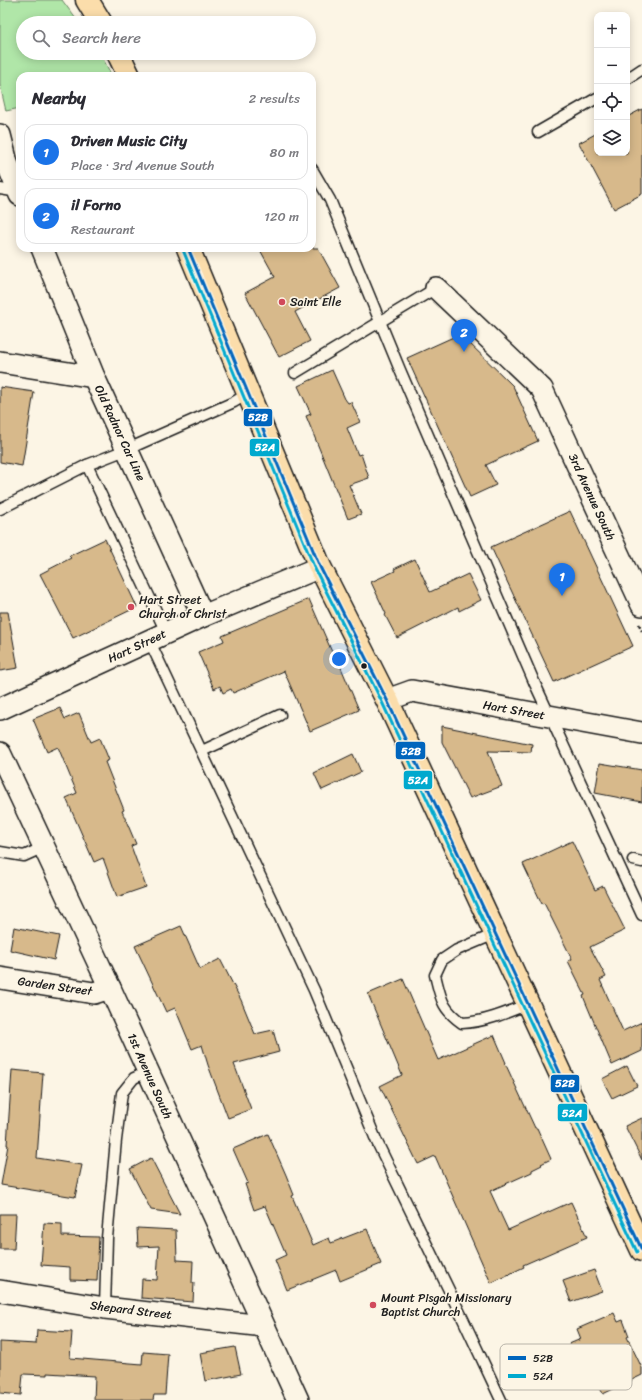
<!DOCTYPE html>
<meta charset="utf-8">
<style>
:root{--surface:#fff;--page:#f7f7f7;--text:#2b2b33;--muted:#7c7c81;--line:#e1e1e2;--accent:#1a73e8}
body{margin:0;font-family:Sriracha,sans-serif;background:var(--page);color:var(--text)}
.controls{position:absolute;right:12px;top:12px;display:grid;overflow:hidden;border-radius:8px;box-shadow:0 2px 10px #0003}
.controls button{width:36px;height:36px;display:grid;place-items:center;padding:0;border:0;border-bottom:1px solid var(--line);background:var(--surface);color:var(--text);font:20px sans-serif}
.you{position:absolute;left:339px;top:659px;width:14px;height:14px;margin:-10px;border:3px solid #fff;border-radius:50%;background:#1a73e8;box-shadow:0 0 0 6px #1a73e833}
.badge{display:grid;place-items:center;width:26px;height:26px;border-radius:50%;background:var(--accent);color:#fff;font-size:13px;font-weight:700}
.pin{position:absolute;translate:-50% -33px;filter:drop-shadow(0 1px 2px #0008)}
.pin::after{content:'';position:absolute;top:21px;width:14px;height:12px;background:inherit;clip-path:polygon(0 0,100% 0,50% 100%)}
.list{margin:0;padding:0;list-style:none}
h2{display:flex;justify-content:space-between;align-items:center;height:52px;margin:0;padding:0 16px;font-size:17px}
h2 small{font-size:13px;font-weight:400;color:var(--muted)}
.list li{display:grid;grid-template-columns:26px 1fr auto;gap:12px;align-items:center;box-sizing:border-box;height:56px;margin:0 8px 8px;padding:0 8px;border:1px solid var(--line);border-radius:12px}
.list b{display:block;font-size:15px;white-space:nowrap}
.list p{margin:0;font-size:13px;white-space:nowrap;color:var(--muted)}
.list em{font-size:13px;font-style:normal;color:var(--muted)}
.icon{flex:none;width:22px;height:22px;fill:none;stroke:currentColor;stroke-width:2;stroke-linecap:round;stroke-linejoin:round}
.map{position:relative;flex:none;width:642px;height:1400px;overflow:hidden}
.search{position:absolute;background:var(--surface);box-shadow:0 2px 10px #0003;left:16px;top:16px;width:300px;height:44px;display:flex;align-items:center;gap:10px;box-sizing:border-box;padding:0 14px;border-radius:22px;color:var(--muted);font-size:15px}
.panel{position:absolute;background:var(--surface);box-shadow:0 2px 10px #0003;left:16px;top:72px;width:300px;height:180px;border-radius:12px}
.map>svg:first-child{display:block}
.green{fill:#b0e6a8;stroke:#668162}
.building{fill:#d7b98b;stroke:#1c1c1c}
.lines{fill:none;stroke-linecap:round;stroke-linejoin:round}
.service-casing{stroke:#1c1c1c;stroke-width:13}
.minor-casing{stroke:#1c1c1c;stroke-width:24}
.primary-casing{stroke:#1c1c1c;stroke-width:25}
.path{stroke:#1c1c1c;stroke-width:2.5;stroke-dasharray:3 3;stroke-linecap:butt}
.service{stroke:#fcf5e5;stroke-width:10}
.minor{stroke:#fcf5e5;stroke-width:21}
.primary{stroke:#fbddab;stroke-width:22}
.bus-1-casing{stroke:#fcf5e5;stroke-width:6}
.bus-2-casing{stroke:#fcf5e5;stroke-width:6}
.bus-1{stroke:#0065bd;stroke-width:3}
.bus-2{stroke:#00a9ce;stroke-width:3}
.poi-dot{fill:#d1495b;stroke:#fcf5e5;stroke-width:1.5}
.bus-dot{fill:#1c1c1c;stroke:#fcf5e5;stroke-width:1.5}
.labels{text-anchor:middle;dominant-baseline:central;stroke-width:3.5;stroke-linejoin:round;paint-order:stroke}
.poi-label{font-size:12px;fill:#1c1c1c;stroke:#fcf5e5;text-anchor:start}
.street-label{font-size:12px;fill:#1c1c1c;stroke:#fcf5e5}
.key{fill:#fcf5e5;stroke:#b9b4a9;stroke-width:1}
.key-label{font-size:11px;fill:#1c1c1c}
.line-badge{stroke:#fcf5e5;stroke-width:1.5}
.badge-label{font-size:11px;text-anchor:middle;font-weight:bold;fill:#fff}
</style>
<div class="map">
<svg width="642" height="1400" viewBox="0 0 642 1400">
<rect width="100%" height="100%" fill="#fcf5e5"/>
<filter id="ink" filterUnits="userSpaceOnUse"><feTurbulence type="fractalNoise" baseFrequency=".025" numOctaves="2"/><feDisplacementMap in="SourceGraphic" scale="8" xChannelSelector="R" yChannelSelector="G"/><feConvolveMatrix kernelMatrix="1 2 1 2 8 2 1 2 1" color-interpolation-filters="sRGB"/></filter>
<g filter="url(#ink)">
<!-- green -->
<path class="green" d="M 0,0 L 62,0 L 79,23 L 23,23 L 23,53 L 100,53 L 112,76 L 20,76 L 20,108 L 6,111 L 0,85 Z"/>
<!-- building -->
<g class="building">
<path d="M 642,109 L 642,194 L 614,209 L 579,143 L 597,133 L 597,153 L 627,153 L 627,117 Z"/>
<path d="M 259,248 L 318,248 L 340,288 L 295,312 L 310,341 L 279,357 L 245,293 L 275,277 Z"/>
<path d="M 460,334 L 513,386 L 538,441 L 486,465 L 496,485 L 470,497 L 407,358 Z"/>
<path d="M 332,370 L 345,399 L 348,403 L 351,402 L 360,422 L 347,428 L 358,455 L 361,454 L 369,478 L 349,485 L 361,514 L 348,519 L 306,416 L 311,414 L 298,386 Z"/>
<path d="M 0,387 L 34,392 L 22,466 L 0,462 Z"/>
<path d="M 570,511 L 633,646 L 554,682 L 491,547 Z"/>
<path d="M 105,539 L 137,607 L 73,638 L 40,574 L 71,558 L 69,556 Z"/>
<path d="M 415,559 L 430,592 L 468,574 L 481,600 L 459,611 L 458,607 L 397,638 L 385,615 L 386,614 L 371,582 L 395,571 L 394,569 Z"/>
<path d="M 309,599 L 332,652 L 334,651 L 359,710 L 310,731 L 284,671 L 233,693 L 231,689 L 223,693 L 220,686 L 214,689 L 198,652 L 224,641 L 222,636 Z"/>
<path d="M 0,612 L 8,612 L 18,668 L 0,671 Z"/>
<path d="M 60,708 L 65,719 L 79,713 L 91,742 L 100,738 L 109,760 L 105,762 L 124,810 L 122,811 L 136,844 L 131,846 L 146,887 L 117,897 L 103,858 L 94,862 L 66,798 L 77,793 L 58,747 L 47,752 L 33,719 Z"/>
<path d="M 442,726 L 532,744 L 531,752 L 488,751 L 502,786 L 470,798 L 442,742 Z"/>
<path d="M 353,754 L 361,772 L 322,790 L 314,773 Z"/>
<path d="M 600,763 L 642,770 L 642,802 L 595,793 Z"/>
<path d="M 572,841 L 595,890 L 603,886 L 625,930 L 590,947 L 606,977 L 600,980 L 623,1031 L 642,1022 L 642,1051 L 612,1065 L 583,996 L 585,995 L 568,961 L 572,959 L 544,903 L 542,904 L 523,864 Z"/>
<path d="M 181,926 L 200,969 L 220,959 L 241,1000 L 255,1034 L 273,1030 L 279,1052 L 234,1064 L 251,1109 L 228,1118 L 208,1065 L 202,1045 L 192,1049 L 175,1008 L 166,1012 L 135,946 Z"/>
<path d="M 14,927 L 59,936 L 54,960 L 10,950 Z"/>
<path d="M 403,979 L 438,1060 L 494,1035 L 506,1063 L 505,1063 L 535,1128 L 537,1128 L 551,1159 L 541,1164 L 542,1165 L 532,1170 L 532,1172 L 490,1191 L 508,1230 L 571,1202 L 587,1237 L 523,1265 L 524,1267 L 491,1283 L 435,1156 L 418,1164 L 380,1086 L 402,1075 L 368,994 Z"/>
<path d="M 627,1066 L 637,1086 L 612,1098 L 602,1079 Z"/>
<path d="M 12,1070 L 43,1073 L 37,1158 L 82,1165 L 75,1197 L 1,1185 L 8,1145 L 7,1145 Z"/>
<path d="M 642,1118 L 642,1160 L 625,1126 Z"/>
<path d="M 268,1134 L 286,1175 L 294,1195 L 292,1196 L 313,1245 L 329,1238 L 331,1243 L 367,1229 L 381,1264 L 340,1281 L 336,1270 L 287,1290 L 275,1260 L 286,1255 L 265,1206 L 254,1210 L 245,1184 L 248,1183 L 233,1149 Z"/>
<path d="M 151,1158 L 180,1214 L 151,1210 L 130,1169 Z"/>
<path d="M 0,1214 L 16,1214 L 14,1249 L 0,1249 Z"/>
<path d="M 44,1223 L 62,1224 L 62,1236 L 99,1237 L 97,1281 L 70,1280 L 70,1267 L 41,1265 Z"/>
<path d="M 137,1228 L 176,1230 L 177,1260 L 193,1261 L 192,1283 L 194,1283 L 193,1302 L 141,1298 L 142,1279 L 157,1280 L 159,1246 L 138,1247 Z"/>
<path d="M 594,1270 L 602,1291 L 571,1302 L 563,1281 Z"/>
<path d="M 614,1313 L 618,1322 L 623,1320 L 629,1336 L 627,1337 L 642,1368 L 642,1375 L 603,1394 L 584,1355 L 576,1359 L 569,1344 L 581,1339 L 577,1329 Z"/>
<path d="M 37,1330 L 72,1332 L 70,1358 L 142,1364 L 143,1352 L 168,1354 L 165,1395 L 154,1395 L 153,1400 L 94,1400 L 95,1376 L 47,1373 L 47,1375 L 23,1374 L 21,1395 L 0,1393 L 0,1342 L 36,1344 Z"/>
<path d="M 235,1347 L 241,1374 L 205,1381 L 200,1353 Z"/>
</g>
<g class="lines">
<defs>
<g id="service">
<path d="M 627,79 L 642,69"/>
<path d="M 538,132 L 597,98"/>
<path d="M 312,169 L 330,200 L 400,370 L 535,684 L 642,915"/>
<path d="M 0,189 L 19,192"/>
<path d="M 295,373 L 436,288"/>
<path d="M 87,465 L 166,632"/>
<path d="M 0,509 L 87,465 L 128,449 L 234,402 L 249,393"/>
<path d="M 149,640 L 314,990 L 377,1142 L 463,1319 L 501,1400"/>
<path d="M 202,751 L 280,715"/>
<path d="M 0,852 L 24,856 L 44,847"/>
<path d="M 633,860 L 642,862"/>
<path d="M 495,934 L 457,950 L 442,960 L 435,975 C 441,998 441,1008 462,1023 C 485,1022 506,1013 528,1004"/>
<path d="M 105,1308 L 107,1238 L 116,1140 L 122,1093 L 134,1078 L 148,1072"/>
</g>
<g id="minor">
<path d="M 0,135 L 7,163 L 20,195"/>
<path d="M 42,248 L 94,377 L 203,616"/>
<path d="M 436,288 L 542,389 L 642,605"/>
<path d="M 0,362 L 94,377"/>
<path d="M 387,700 L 412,691 L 642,733"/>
<path d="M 0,709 L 203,616 L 320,567"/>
<path d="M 0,753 L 110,988 L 298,1400"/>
<path d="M 0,978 L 94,993 L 110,988"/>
<path d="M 0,1291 L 105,1308 L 263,1326"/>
</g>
<g id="primary">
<path d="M 87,0 L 101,23"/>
<path d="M 118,53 L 129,76"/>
<path d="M 188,248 L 320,567 L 387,700 L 642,1250"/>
</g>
</defs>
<!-- service casing -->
<use href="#service" class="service-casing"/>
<!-- minor casing -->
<use href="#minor" class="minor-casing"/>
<!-- primary casing -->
<use href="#primary" class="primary-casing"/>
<!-- path -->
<path class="path" d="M 639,624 L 642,631"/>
<!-- service -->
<use href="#service" class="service"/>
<!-- minor -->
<use href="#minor" class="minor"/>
<!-- primary -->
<use href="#primary" class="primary"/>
<defs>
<path id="bus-1" d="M 188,248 L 320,567 L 387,700 L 642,1250"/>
<path id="bus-2" d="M 183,250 L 315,569 L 382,702 L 637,1252"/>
</defs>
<!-- bus-1 casing -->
<use href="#bus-1" class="bus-1-casing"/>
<!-- bus-2 casing -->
<use href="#bus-2" class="bus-2-casing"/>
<!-- bus-1 -->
<use href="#bus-1" class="bus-1"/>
<!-- bus-2 -->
<use href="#bus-2" class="bus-2"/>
</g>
</g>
<!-- markers -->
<g class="poi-dot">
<circle cx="282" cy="302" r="4"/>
<circle cx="131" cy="607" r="4"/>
<circle cx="373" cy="1305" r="4"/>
</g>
<circle class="bus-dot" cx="364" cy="666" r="3.5"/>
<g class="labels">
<!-- poi labels -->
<g class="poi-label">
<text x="290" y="302">Saint Elle</text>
<text x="139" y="600">Hart Street<tspan x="139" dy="14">Church of Christ</tspan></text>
<text x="381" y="1298">Mount Pisgah Missionary<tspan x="381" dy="14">Baptist Church</tspan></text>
</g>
<!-- street labels -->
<g class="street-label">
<text transform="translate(120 433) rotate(65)">Old Radnor Car Line</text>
<text transform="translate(592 497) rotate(65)">3rd Avenue South</text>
<text transform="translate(137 646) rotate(-25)">Hart Street</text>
<text transform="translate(514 710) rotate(10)">Hart Street</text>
<text transform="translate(55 986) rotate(8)">Garden Street</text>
<text transform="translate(150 1076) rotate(66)">1st Avenue South</text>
<text transform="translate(131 1310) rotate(7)">Shepard Street</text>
</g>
</g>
<!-- legend -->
<rect x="500" y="1344" width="132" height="46" rx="6" class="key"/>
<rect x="508" y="1356" width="18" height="4" fill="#0065bd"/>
<rect x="508" y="1374" width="18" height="4" fill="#00a9ce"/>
<g class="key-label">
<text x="533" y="1362">52B</text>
<text x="533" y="1380">52A</text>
</g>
<g class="line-badge">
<rect x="243" y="408" width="30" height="19" rx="4" fill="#0065bd"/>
<rect x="249" y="438" width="31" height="19" rx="4" fill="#00a9ce"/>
<rect x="395" y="741" width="31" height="19" rx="4" fill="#0065bd"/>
<rect x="403" y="770" width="30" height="20" rx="4" fill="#00a9ce"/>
<rect x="550" y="1074" width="30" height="19" rx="4" fill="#0065bd"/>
<rect x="557" y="1103" width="31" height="19" rx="4" fill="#00a9ce"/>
</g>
<g class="badge-label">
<text x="258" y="421">52B</text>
<text x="265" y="451">52A</text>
<text x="411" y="755">52B</text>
<text x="418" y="784">52A</text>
<text x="565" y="1087">52B</text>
<text x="572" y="1117">52A</text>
</g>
</svg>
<div class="controls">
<button>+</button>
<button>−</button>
<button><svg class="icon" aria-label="locate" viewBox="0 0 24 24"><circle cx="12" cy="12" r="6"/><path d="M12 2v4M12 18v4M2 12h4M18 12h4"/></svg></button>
<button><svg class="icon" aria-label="layers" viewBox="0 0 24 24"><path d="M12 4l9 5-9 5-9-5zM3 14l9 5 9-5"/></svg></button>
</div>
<div class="you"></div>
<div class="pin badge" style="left:562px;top:596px">1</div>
<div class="pin badge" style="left:464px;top:352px">2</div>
<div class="search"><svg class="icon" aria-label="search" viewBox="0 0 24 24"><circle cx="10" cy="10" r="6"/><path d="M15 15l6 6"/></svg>Search here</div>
<section class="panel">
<h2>Nearby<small>2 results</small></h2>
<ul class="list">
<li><span class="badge">1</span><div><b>Driven Music City</b><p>Place · 3rd Avenue South</p></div><em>80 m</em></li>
<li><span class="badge">2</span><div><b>il Forno</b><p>Restaurant</p></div><em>120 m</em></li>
</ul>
</section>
</div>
